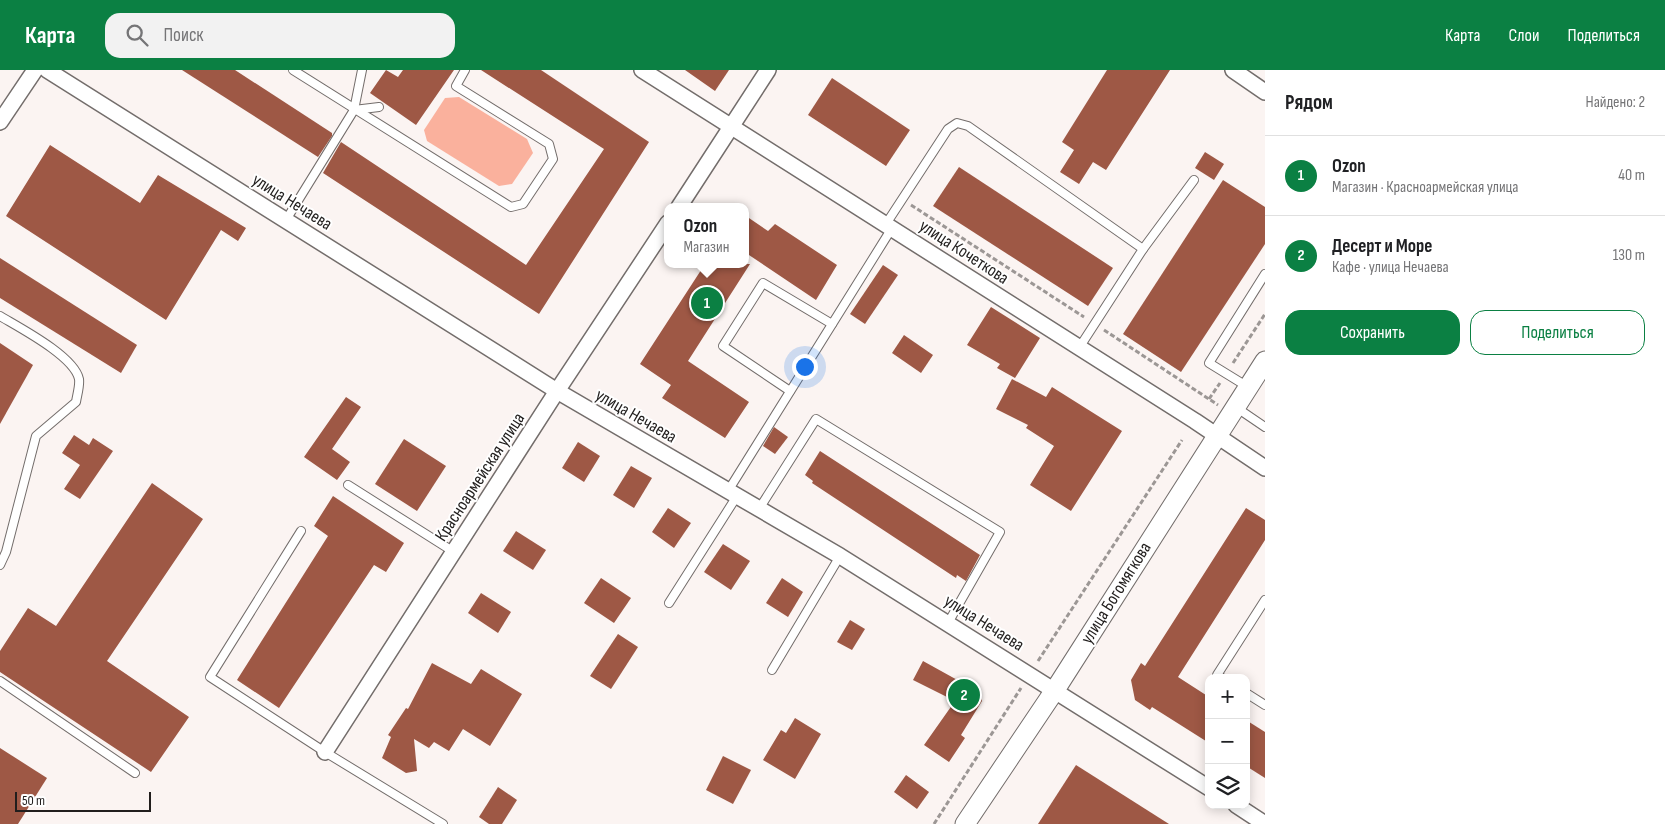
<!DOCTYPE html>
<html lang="ru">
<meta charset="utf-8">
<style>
:root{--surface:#fff;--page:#f2f2f2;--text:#202124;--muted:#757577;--line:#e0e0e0;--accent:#0b8043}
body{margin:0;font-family:"Sofia Sans Condensed",sans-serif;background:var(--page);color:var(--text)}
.controls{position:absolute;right:15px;bottom:15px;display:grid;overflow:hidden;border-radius:10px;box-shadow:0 2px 12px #0003}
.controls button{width:45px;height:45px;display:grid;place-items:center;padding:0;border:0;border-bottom:1px solid var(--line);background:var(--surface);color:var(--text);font:25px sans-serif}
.scale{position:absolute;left:15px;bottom:12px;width:136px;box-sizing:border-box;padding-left:5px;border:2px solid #211e1d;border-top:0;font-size:14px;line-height:18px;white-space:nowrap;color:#211e1d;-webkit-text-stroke:4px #fff;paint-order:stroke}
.you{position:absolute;left:804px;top:296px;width:18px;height:18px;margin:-12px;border:4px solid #fff;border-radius:50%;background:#1a73e8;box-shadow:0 0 0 8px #1a73e833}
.badge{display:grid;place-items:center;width:32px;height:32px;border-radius:50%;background:var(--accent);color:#fff;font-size:16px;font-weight:700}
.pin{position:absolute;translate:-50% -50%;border:2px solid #fff;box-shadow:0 1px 5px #0006}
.popup{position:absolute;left:664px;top:133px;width:85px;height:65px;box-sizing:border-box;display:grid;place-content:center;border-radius:10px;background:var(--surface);filter:drop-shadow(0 1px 4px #0005);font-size:16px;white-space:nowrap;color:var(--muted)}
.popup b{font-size:19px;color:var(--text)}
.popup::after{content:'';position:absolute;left:50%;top:100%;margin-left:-10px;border:10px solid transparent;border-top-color:var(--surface)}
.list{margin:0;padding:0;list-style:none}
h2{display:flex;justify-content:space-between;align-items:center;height:65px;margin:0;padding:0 20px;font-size:21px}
h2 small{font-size:16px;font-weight:400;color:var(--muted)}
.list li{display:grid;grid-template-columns:32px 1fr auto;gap:15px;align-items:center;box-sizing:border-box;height:80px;padding:0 20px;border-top:1px solid var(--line)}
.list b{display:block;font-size:19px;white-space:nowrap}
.list p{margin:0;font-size:16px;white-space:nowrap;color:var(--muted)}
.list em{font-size:16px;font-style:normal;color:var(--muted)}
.actions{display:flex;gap:10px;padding:15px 20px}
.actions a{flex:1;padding:11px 0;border:1px solid var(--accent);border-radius:15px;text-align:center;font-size:18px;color:var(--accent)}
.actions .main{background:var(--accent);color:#fff}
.icon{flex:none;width:28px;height:28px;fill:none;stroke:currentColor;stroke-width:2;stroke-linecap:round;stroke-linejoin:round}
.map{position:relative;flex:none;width:1265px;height:754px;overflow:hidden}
header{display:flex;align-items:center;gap:30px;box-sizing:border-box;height:70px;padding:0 25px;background:var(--accent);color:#fff}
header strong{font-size:24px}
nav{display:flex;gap:28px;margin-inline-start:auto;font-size:18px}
.search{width:350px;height:45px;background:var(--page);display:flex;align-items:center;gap:12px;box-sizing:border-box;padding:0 18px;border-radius:15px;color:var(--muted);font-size:19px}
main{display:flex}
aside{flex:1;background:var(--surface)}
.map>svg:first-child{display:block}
.green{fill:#fab19d}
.building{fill:#9e5845}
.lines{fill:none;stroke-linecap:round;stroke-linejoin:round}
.service-casing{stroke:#736d6b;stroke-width:10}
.minor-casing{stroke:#736d6b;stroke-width:18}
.tertiary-casing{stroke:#736d6b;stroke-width:21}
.path{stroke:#9c9795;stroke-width:3;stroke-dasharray:5 2.5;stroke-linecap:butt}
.service{stroke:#fff;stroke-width:8}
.minor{stroke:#fff;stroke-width:15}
.tertiary{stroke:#fff;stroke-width:19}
.labels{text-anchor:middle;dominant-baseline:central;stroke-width:4;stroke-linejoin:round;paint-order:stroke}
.street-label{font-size:18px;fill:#211e1d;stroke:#fff}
</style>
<header>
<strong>Карта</strong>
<div class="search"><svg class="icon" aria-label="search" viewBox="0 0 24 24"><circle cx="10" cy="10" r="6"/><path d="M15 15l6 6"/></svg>Поиск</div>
<nav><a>Карта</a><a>Слои</a><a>Поделиться</a></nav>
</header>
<main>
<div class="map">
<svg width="1265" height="754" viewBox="0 0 1265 754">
<rect width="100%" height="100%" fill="#fbf4f2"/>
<!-- green -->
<path class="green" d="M 459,27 L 527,69 L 533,83 L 512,114 L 499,116 L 427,71 L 424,60 L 445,28 Z"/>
<!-- building -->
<g class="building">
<path d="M 182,0 L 235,0 L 332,63 L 332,66 L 318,87 Z"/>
<path d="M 386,0 L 398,7 L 403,0 L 454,0 L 416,55 L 370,23 Z"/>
<path d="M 481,0 L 541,0 L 649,72 L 539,244 L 323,103 L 341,72 L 526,195 L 604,79 Z"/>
<path d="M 685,0 L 729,0 L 715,21 Z"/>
<path d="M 1107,0 L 1170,0 L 1106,100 L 1093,92 L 1079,114 L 1060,102 L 1074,80 L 1062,72 Z"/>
<path d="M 832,8 L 910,60 L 886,96 L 808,45 Z"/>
<path d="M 50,75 L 140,133 L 158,105 L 246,158 L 238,171 L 221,160 L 166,250 L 6,146 Z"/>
<path d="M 1205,82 L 1224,94 L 1214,110 L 1195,98 Z"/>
<path d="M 959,97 L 1113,198 L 1088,236 L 933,136 Z"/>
<path d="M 1223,110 L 1265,137 L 1265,174 L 1181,302 L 1123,264 Z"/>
<path d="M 746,146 L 768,161 L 775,154 L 837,195 L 816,230 L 746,183 Z"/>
<path d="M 0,188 L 137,275 L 121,303 L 0,228 Z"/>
<path d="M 705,194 L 750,194 L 688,291 L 749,332 L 725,368 L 662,328 L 671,315 L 640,294 Z"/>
<path d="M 883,195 L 898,205 L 865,254 L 850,244 Z"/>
<path d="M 991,237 L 1040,268 L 1015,308 L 997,298 L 1000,294 L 967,275 Z"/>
<path d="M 904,265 L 933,285 L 921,303 L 892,283 Z"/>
<path d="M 0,273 L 33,295 L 0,354 Z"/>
<path d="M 1012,309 L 1046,327 L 1052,317 L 1122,361 L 1071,441 L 1030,415 L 1054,376 L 1026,358 L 1028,355 L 996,339 Z"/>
<path d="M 346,327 L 361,337 L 332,379 L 350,392 L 337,410 L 304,387 Z"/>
<path d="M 774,357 L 788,367 L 775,384 L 763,376 Z"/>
<path d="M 74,365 L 89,375 L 93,368 L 113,381 L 80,429 L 64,419 L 80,395 L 62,383 Z"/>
<path d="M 404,369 L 446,396 L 417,441 L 375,414 Z"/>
<path d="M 578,372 L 600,386 L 584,412 L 562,398 Z"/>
<path d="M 820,381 L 980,485 L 966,511 L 957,505 L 956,508 L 812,413 L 813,411 L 805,405 Z"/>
<path d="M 631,396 L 652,408 L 634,438 L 613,425 Z"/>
<path d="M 152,413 L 203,449 L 107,591 L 189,647 L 151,702 L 0,602 L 0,581 L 28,538 L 56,556 Z"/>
<path d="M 333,426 L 404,473 L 386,502 L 374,495 L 279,638 L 237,610 L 328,466 L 314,456 Z"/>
<path d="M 668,438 L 691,453 L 674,478 L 652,462 Z"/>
<path d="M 1246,438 L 1265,450 L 1265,470 L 1178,607 L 1209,627 L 1209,673 L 1152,637 L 1150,640 L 1135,630 L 1131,610 L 1141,593 L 1145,596 Z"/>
<path d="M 516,461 L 546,480 L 533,500 L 503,481 Z"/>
<path d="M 723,474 L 750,491 L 731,520 L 704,502 Z"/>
<path d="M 601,508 L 631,528 L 614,553 L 584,533 Z"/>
<path d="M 782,508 L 803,522 L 788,547 L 766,533 Z"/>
<path d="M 481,523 L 511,542 L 498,563 L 468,543 Z"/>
<path d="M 850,550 L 865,559 L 852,580 L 837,572 Z"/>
<path d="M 618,564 L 638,577 L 611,619 L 590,606 Z"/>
<path d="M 923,591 L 979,622 L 982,631 L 961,665 L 965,668 L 949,692 L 924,675 L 955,631 L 913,610 Z"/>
<path d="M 432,593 L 471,614 L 481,599 L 522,624 L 490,676 L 463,659 L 449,681 L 434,672 L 429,678 L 414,669 L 417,701 L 406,703 L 382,688 L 391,667 L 388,665 L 406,638 L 408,639 Z"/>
<path d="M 795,648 L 821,664 L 795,709 L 763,690 L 781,660 L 786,663 Z"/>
<path d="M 1246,650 L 1265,662 L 1265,708 L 1246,696 Z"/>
<path d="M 0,678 L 47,708 L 18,754 L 0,754 Z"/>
<path d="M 723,686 L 751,700 L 733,734 L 706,720 Z"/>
<path d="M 1076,695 L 1169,754 L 1038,754 Z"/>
<path d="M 906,705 L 929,722 L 917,739 L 894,722 Z"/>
<path d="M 498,717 L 517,730 L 502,754 L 489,754 L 479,747 Z"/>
</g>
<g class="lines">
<defs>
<g id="service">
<path d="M 293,0 L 511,137 L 523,134 L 553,89 L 549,74 L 456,16 L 465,0"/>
<path d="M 354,40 L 379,37"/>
<path d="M 286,150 L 354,40 L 362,0"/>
<path d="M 886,154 L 948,59 L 957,53 L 968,56 L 1143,179 L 1079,278"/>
<path d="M 1143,179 L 1194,110"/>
<path d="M 0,246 C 20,258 74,286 79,309 C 80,316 77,325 76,332 L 36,366 L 6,482 L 0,495"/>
<path d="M 1248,317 L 1209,293 L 1265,204"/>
<path d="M 790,321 L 723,276 L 763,213 L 832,254"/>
<path d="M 1237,338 L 1265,357"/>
<path d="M 348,415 L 454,482"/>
<path d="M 728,421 L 892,158"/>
<path d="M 759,439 L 816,349 L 1000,462 L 948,553"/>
<path d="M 301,461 L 210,607 L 325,682 L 443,754"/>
<path d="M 669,533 L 737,426"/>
<path d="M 772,600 L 840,486"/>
<path d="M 1222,608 L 1217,605 L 1265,530"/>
<path d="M 0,611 L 135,703"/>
<path d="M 1246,623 L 1265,635"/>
</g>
<g id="minor">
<path d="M 47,0 L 557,321 L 840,486 L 1209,718"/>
<path d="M 642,0 L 1195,351 L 1265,398"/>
<path d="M 1233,0 L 1265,22"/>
<path d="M 0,52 L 35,0"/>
<path d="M 679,137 L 768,0"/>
<path d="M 325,682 L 557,321 L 668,153"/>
<path d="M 1236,735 L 1265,754"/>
</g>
<path id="tertiary" d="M 965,754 L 1055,620 L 1265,291"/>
</defs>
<!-- service casing -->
<use href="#service" class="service-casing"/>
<!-- minor casing -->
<use href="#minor" class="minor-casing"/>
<!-- tertiary casing -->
<use href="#tertiary" class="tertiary-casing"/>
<!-- path -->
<g class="path">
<path d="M 911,135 L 1084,247"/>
<path d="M 1104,260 L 1218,335"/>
<path d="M 1233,293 L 1265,244"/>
<path d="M 1209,329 L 1220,313"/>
<path d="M 1038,591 L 1182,370"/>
<path d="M 934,754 L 1021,618"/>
</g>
<!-- service -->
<use href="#service" class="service"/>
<!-- minor -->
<use href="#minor" class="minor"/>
<!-- tertiary -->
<use href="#tertiary" class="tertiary"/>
</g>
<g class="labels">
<!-- street labels -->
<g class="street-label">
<text transform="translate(292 132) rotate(32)">улица Нечаева</text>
<text transform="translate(964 182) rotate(33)">улица Кочеткова</text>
<text transform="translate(636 346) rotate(30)">улица Нечаева</text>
<text transform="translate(480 407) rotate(-57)">Красноармейская улица</text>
<text transform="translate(1116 523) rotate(-58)">улица Богомягкова</text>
<text transform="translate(984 553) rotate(32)">улица Нечаева</text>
</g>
</g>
</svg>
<div class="controls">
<button>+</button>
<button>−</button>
<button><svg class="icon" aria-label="layers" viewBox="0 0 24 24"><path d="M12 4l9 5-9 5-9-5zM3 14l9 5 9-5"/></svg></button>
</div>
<div class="scale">50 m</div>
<div class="you"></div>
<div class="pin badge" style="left:707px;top:233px">1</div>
<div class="popup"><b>Ozon</b>Магазин</div>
<div class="pin badge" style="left:964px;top:625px">2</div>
</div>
<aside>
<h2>Рядом<small>Найдено: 2</small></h2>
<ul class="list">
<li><span class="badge">1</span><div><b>Ozon</b><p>Магазин · Красноармейская улица</p></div><em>40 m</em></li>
<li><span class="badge">2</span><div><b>Десерт и Море</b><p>Кафе · улица Нечаева</p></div><em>130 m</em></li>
</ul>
<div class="actions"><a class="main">Сохранить</a><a>Поделиться</a></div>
</aside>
</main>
